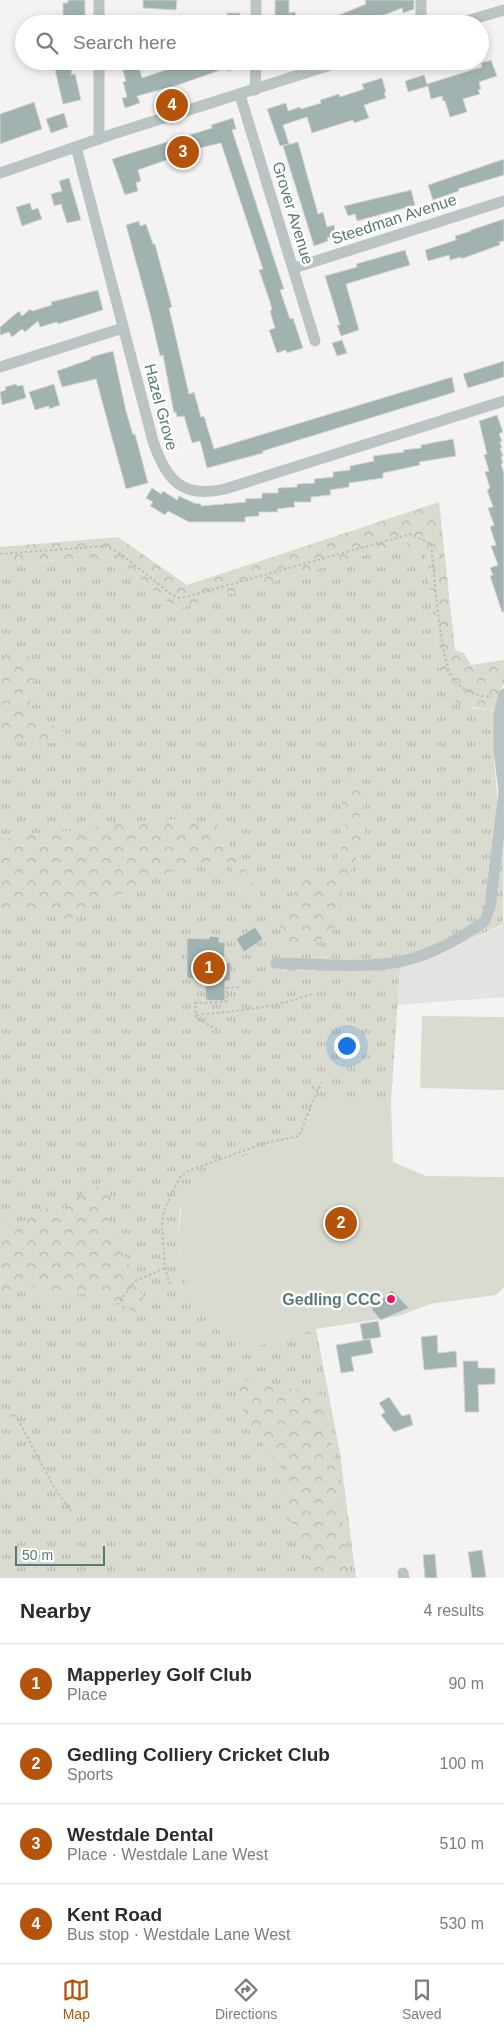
<!DOCTYPE html>
<meta charset="utf-8">
<style>
:root{--surface:#fff;--page:#f2f2f3;--text:#2b2b33;--muted:#7c7c81;--line:#e1e1e2;--accent:#b45309}
body{margin:0;font-family:Helvetica,sans-serif;background:var(--page);color:var(--text)}
.scale{position:absolute;left:15px;bottom:12px;width:90px;box-sizing:border-box;padding-left:5px;border:2px solid #597977;border-top:0;font-size:14px;line-height:18px;white-space:nowrap;color:#597977;-webkit-text-stroke:4px #fff;paint-order:stroke}
.you{position:absolute;left:346px;top:1045px;width:18px;height:18px;margin:-12px;border:4px solid #fff;border-radius:50%;background:#1a73e8;box-shadow:0 0 0 8px #1a73e833}
.badge{display:grid;place-items:center;width:32px;height:32px;border-radius:50%;background:var(--accent);color:#fff;font-size:16px;font-weight:700}
.pin{position:absolute;translate:-50% -50%;border:2px solid #fff;box-shadow:0 1px 5px #0006}
.list{margin:0;padding:0;list-style:none}
h2{display:flex;justify-content:space-between;align-items:center;height:65px;margin:0;padding:0 20px;font-size:21px}
h2 small{font-size:16px;font-weight:400;color:var(--muted)}
.list li{display:grid;grid-template-columns:32px 1fr auto;gap:15px;align-items:center;box-sizing:border-box;height:80px;padding:0 20px;border-top:1px solid var(--line)}
.list b{display:block;font-size:19px;white-space:nowrap}
.list p{margin:0;font-size:16px;white-space:nowrap;color:var(--muted)}
.list em{font-size:16px;font-style:normal;color:var(--muted)}
.icon{flex:none;width:28px;height:28px;fill:none;stroke:currentColor;stroke-width:2;stroke-linecap:round;stroke-linejoin:round}
.map{position:relative;flex:none;width:504px;height:1578px;overflow:hidden}
.search{position:absolute;background:var(--surface);box-shadow:0 2px 8px #0003;left:15px;right:15px;top:15px;height:55px;display:flex;align-items:center;gap:12px;box-sizing:border-box;padding:0 18px;border-radius:28px;color:var(--muted);font-size:19px}
.sheet{height:385px;background:var(--surface)}
nav{display:flex;justify-content:space-around;align-items:center;box-sizing:border-box;height:70px;border-top:1px solid var(--line);background:var(--surface);font-size:14px;color:var(--muted)}
nav a{display:grid;justify-items:center;gap:2px}
nav .on{color:var(--accent)}
.map>svg:first-child{display:block}
.built{fill:#e3e4e2}
.grass{fill:url(#grass-tufts)}
.forest{fill:url(#forest-crowns)}
.pitch{fill:#dadbd0}
.building{fill:#a1b3b1;stroke:#d6d5d4}
.lines{fill:none;stroke-linecap:round;stroke-linejoin:round}
.path{stroke:#b7bebd;stroke-width:2;stroke-dasharray:2.5 2.5;stroke-linecap:butt}
.minor{stroke:#bac4c4;stroke-width:11}
.poi-dot{fill:#f21458;stroke:#fff;stroke-width:2}
.labels{text-anchor:middle;dominant-baseline:central;stroke-width:5;stroke-linejoin:round;paint-order:stroke}
.street-label{font-size:16px;fill:#597977;stroke:#fff}
.poi-label{font-size:16px;font-weight:bold;fill:#597977;stroke:#fff;text-anchor:end}
</style>
<div class="map">
<svg width="504" height="1578" viewBox="0 0 504 1578">
<defs>
<pattern id="grass-tufts" width="24" height="20" patternUnits="userSpaceOnUse" patternTransform="scale(1.25)"><rect width="24" height="20" fill="#dadbd0"/><path d="M3 7l-1-3M5 7V3M7 7l1-3M15 17l-1-3M17 17v-4M19 17l1-3" fill="none" stroke="#b4b6ae"/></pattern>
<pattern id="forest-crowns" width="20" height="18" patternUnits="userSpaceOnUse" patternTransform="scale(1.25)"><rect width="20" height="18" fill="#dadbd0"/><path d="M2 6a3 3 0 1 1 6 0M12 15a3 3 0 1 1 6 0" fill="none" stroke="#b4b6ae"/></pattern>
</defs>
<rect width="100%" height="100%" fill="#f5f3f1"/>
<!-- built -->
<path class="built" d="M 504,907 L 504,997 L 397,1005 L 400,967 L 430,959 L 503,925 Z"/>
<!-- grass -->
<path class="grass" d="M 407,543 L 426,552 L 440,673 L 471,708 L 495,711 L 494,759 L 498,804 L 504,804 L 503,924 L 430,959 L 400,968 L 391,1103 L 315,1103 L 300,1139 L 270,1145 L 180,1208 L 178,1238 L 182,1269 L 252,1347 L 316,1329 L 340,1453 L 356,1578 L 0,1578 L 0,564 L 112,557 L 176,609 Z"/>
<!-- forest -->
<g class="forest">
<path d="M 439,502 L 455,650 L 464,653 L 471,665 L 504,660 L 504,684 L 499,693 L 495,711 L 459,705 L 449,694 L 440,673 L 426,553 L 407,543 L 176,609 L 112,557 L 0,564 L 0,547 L 118,537 L 187,585 Z"/>
<path d="M 29,656 L 36,661 L 37,665 C 33,687 21,703 44,720 C 50,725 59,727 65,733 L 64,741 L 61,743 L 0,741 L 0,657 Z"/>
<path d="M 351,779 C 360,780 367,794 364,804 C 363,808 360,811 359,816 C 364,822 365,826 364,834 C 360,858 344,879 340,903 C 339,914 340,924 331,932 C 320,942 303,948 291,955 L 278,922 L 278,918 L 292,900 L 304,868 L 330,882 L 348,829 L 343,822 L 342,793 L 344,787 Z"/>
<path d="M 167,819 L 217,823 L 269,910 L 268,911 L 246,890 L 228,864 C 202,853 150,881 126,892 C 120,895 113,896 107,898 C 94,904 79,913 67,922 C 50,911 48,907 28,913 C 24,914 20,911 16,911 C 7,912 5,920 0,926 L 0,840 L 35,833 L 72,831 L 127,822 Z"/>
<path d="M 104,1183 L 112,1197 L 106,1213 L 149,1310 L 138,1314 L 107,1297 L 82,1294 L 53,1300 L 24,1281 L 13,1300 L 0,1291 L 0,1225 L 4,1221 L 19,1229 L 29,1213 L 47,1208 L 56,1217 L 64,1214 L 70,1201 Z"/>
<path d="M 241,1379 L 324,1395 L 351,1578 L 316,1578 L 291,1522 L 281,1469 L 246,1420 L 235,1383 Z"/>
</g>
<!-- pitch -->
<g class="pitch">
<path d="M 422,1016 L 504,1017 L 504,1090 L 420,1088 Z"/>
<path d="M 315,1103 L 391,1103 L 393,1162 L 426,1176 L 504,1177 L 504,1287 L 496,1295 L 430,1304 L 399,1316 L 316,1329 L 251,1347 L 227,1339 L 193,1305 L 182,1269 L 178,1238 L 182,1201 L 189,1187 L 210,1171 L 270,1145 L 300,1139 Z"/>
</g>
<!-- building -->
<g class="building">
<path d="M 68,0 L 85,0 L 85,24 L 63,24 L 63,3 L 68,3 Z"/>
<path d="M 143,0 L 177,0 L 176,10 L 143,8 Z"/>
<path d="M 275,0 L 289,0 L 289,13 L 295,12 L 298,24 L 277,24 L 275,14 Z"/>
<path d="M 365,0 L 414,0 L 414,9 L 403,13 L 402,8 L 361,24 L 317,24 L 366,4 Z"/>
<rect x="227" y="13" width="13" height="11"/>
<path d="M 491,60 L 497,76 L 479,82 L 481,89 L 478,90 L 480,94 L 463,99 L 467,112 L 450,117 L 445,101 L 443,101 L 442,96 L 431,99 L 428,86 L 408,92 L 405,81 L 424,75 L 427,84 L 482,67 L 481,63 Z"/>
<path d="M 50,61 L 72,61 L 71,75 L 75,74 L 81,100 L 63,104 L 55,70 L 50,70 Z"/>
<path d="M 120,61 L 137,61 L 142,78 L 192,61 L 248,61 L 248,67 L 227,71 L 226,68 L 178,85 L 137,96 L 140,103 L 125,108 L 122,98 L 127,97 L 123,82 L 126,81 Z"/>
<path d="M 382,78 L 386,92 L 384,93 L 386,98 L 364,105 L 369,118 L 354,123 L 353,120 L 312,133 L 307,117 L 283,125 L 289,144 L 280,146 L 267,109 L 286,103 L 288,111 L 300,107 L 301,109 L 321,103 L 320,100 L 339,94 L 340,97 L 364,89 L 362,84 Z"/>
<path d="M 34,102 L 42,129 L 0,144 L 0,114 Z"/>
<path d="M 64,113 L 68,127 L 51,133 L 46,119 Z"/>
<path d="M 233,118 L 236,129 L 232,130 L 284,289 L 280,290 L 290,319 L 293,318 L 303,348 L 287,353 L 286,350 L 277,353 L 269,330 L 275,328 L 270,311 L 272,310 L 270,302 L 259,270 L 263,269 L 221,143 L 191,150 L 195,164 L 181,168 L 178,156 L 138,170 L 141,181 L 136,183 L 138,191 L 125,195 L 112,159 L 212,128 L 211,125 Z"/>
<path d="M 298,142 L 318,214 L 323,212 L 327,227 L 334,225 L 336,235 L 327,238 L 328,241 L 314,246 L 283,146 Z"/>
<path d="M 504,159 L 504,175 L 458,189 L 459,191 L 433,200 L 428,185 Z"/>
<path d="M 69,178 L 81,220 L 67,223 L 61,204 L 54,206 L 51,194 L 62,191 L 59,181 Z"/>
<path d="M 411,190 L 415,205 L 357,221 L 355,214 L 348,216 L 344,206 Z"/>
<path d="M 30,203 L 32,210 L 38,208 L 42,219 L 22,226 L 16,207 Z"/>
<path d="M 504,219 L 504,241 L 499,242 L 500,245 L 461,259 L 461,257 L 450,260 L 449,255 L 428,261 L 425,250 L 456,240 L 455,236 L 471,231 L 471,230 Z"/>
<path d="M 139,221 L 140,226 L 146,224 L 153,244 L 155,244 L 172,307 L 169,308 L 189,394 L 194,392 L 201,417 L 204,416 L 214,449 L 452,377 L 455,392 L 263,451 L 263,453 L 207,468 L 200,441 L 192,443 L 184,416 L 177,417 L 176,412 L 174,413 L 163,355 L 160,356 L 150,313 L 126,225 Z"/>
<path d="M 405,250 L 410,265 L 346,284 L 359,330 L 341,336 L 337,325 L 340,325 L 325,276 L 357,267 L 356,264 Z"/>
<path d="M 98,290 L 103,310 L 58,324 L 57,322 L 40,327 L 38,321 L 25,332 L 22,329 L 12,337 L 9,332 L 0,335 L 0,327 L 19,311 L 22,316 L 30,309 L 32,311 L 52,305 L 51,302 Z"/>
<path d="M 342,340 L 347,353 L 337,356 L 332,343 Z"/>
<path d="M 113,351 L 126,411 L 133,435 L 135,434 L 148,483 L 126,489 L 96,379 L 62,387 L 57,371 L 91,359 L 91,357 Z"/>
<path d="M 504,361 L 504,377 L 468,388 L 463,374 Z"/>
<path d="M 16,384 L 17,386 L 23,385 L 26,398 L 2,405 L 0,392 L 6,390 L 5,387 Z"/>
<path d="M 54,384 L 60,405 L 49,409 L 49,406 L 35,410 L 29,392 Z"/>
<path d="M 497,415 L 503,432 L 499,434 L 502,441 L 500,442 L 502,448 L 500,448 L 503,456 L 501,457 L 503,463 L 501,464 L 504,473 L 504,612 L 502,612 L 490,576 L 493,575 L 490,568 L 498,565 L 491,546 L 496,545 L 490,527 L 494,525 L 488,508 L 493,507 L 487,490 L 490,488 L 485,472 L 489,471 L 484,455 L 487,454 L 479,421 Z"/>
<path d="M 453,439 L 456,456 L 419,462 L 420,465 L 383,473 L 383,478 L 349,483 L 349,487 L 330,490 L 331,495 L 311,497 L 311,502 L 294,502 L 295,507 L 277,509 L 278,512 L 259,512 L 259,516 L 245,517 L 245,522 L 189,522 L 168,511 L 165,515 L 150,506 L 153,502 L 146,498 L 152,488 L 161,494 L 163,491 L 177,500 L 179,496 L 194,503 L 201,504 L 201,506 L 246,502 L 245,499 L 262,498 L 262,493 L 278,493 L 278,488 L 297,487 L 297,484 L 315,483 L 314,479 L 333,477 L 333,472 L 350,470 L 350,466 L 374,461 L 373,456 L 404,452 L 403,450 L 421,448 L 421,445 Z"/>
<path d="M 255,927 L 263,939 L 244,952 L 236,939 Z"/>
<path d="M 210,936 L 219,937 L 219,942 L 225,943 L 224,963 L 231,963 L 230,981 L 225,981 L 225,1001 L 206,1000 L 205,980 L 187,978 L 187,938 L 209,939 Z"/>
<path d="M 392,1290 L 409,1308 L 381,1320 L 371,1309 Z"/>
<path d="M 378,1321 L 381,1337 L 363,1340 L 360,1324 Z"/>
<path d="M 437,1335 L 438,1353 L 456,1351 L 457,1367 L 424,1370 L 421,1337 Z"/>
<path d="M 370,1339 L 373,1353 L 351,1357 L 354,1371 L 341,1373 L 336,1345 Z"/>
<path d="M 463,1361 L 478,1361 L 478,1368 L 495,1368 L 495,1384 L 478,1385 L 479,1412 L 465,1412 Z"/>
<path d="M 389,1397 L 402,1416 L 410,1414 L 413,1425 L 394,1432 L 381,1415 L 385,1412 L 379,1403 Z"/>
<path d="M 482,1550 L 486,1577 L 472,1578 L 468,1552 Z"/>
<path d="M 435,1554 L 437,1578 L 425,1578 L 423,1555 Z"/>
</g>
<g class="lines">
<!-- path -->
<g class="path">
<path d="M 0,554 L 105,546 L 121,554 L 172,595 L 179,598 L 189,596 L 411,534 L 431,544 C 434,571 440,663 454,680 C 463,691 478,696 492,697"/>
<path d="M 239,987 L 227,988 L 227,1001 L 225,1002 L 195,1003 L 196,1015 C 236,1011 277,1008 314,993"/>
<path d="M 196,1015 L 196,1018 L 218,1030"/>
<path d="M 312,1087 L 318,1090"/>
<path d="M 170,1284 L 165,1268 L 162,1225 L 164,1211 L 180,1177 L 188,1171 L 265,1143 L 299,1136 L 321,1082"/>
<path d="M 117,1305 L 135,1281 L 165,1268"/>
<path d="M 11,1416 L 15,1414 L 55,1489 L 71,1511"/>
</g>
<!-- minor -->
<g class="minor">
<path d="M 99,0 L 99,24"/>
<path d="M 256,24 L 256,0"/>
<path d="M 421,24 L 421,0"/>
<path d="M 456,24 L 504,10"/>
<path d="M 99,61 L 99,139"/>
<path d="M 255,90 L 256,61"/>
<path d="M 240,95 L 315,341"/>
<path d="M 76,147 L 153,441 C 166,480 182,499 225,489 L 504,401"/>
<path d="M 0,173 L 113,134 L 343,61"/>
<path d="M 294,268 L 504,201"/>
<path d="M 0,367 L 123,328"/>
<path d="M 276,963 C 314,964 354,968 391,963 C 424,959 458,940 485,921 L 490,907 L 504,792 L 499,750 L 499,715 L 504,694"/>
<path d="M 403,1573 L 404,1578"/>
</g>
</g>
<!-- markers -->
<circle class="poi-dot" cx="391" cy="1299" r="5"/>
<g class="labels">
<!-- street labels -->
<g class="street-label">
<text transform="translate(293 213) rotate(73)">Grover Avenue</text>
<text transform="translate(394 219) rotate(-18)">Steedman Avenue</text>
<text transform="translate(161 407) rotate(75)">Hazel Grove</text>
</g>
<!-- poi labels -->
<g class="poi-label">
<text x="381" y="1299">Gedling CCC</text>
</g>
</g>
</svg>
<div class="scale">50 m</div>
<div class="you"></div>
<div class="pin badge" style="left:209px;top:968px">1</div>
<div class="pin badge" style="left:341px;top:1223px">2</div>
<div class="pin badge" style="left:183px;top:152px">3</div>
<div class="pin badge" style="left:172px;top:105px">4</div>
<div class="search"><svg class="icon" aria-label="search" viewBox="0 0 24 24"><circle cx="10" cy="10" r="6"/><path d="M15 15l6 6"/></svg>Search here</div>
</div>
<section class="sheet">
<h2>Nearby<small>4 results</small></h2>
<ul class="list">
<li><span class="badge">1</span><div><b>Mapperley Golf Club</b><p>Place</p></div><em>90 m</em></li>
<li><span class="badge">2</span><div><b>Gedling Colliery Cricket Club</b><p>Sports</p></div><em>100 m</em></li>
<li><span class="badge">3</span><div><b>Westdale Dental</b><p>Place · Westdale Lane West</p></div><em>510 m</em></li>
<li><span class="badge">4</span><div><b>Kent Road</b><p>Bus stop · Westdale Lane West</p></div><em>530 m</em></li>
</ul>
</section>
<nav>
<a class="on"><svg class="icon" aria-label="map" viewBox="0 0 24 24"><path d="M3 6l6-2 6 2 6-2v14l-6 2-6-2-6 2zM9 4v14M15 6v14"/></svg>Map</a>
<a><svg class="icon" aria-label="directions" viewBox="0 0 24 24"><path d="M12 3l9 9-9 9-9-9zM9 14v-3h6M13 9l2 2-2 2"/></svg>Directions</a>
<a><svg class="icon" aria-label="saved" viewBox="0 0 24 24"><path d="M7 4h10v16l-5-4-5 4z"/></svg>Saved</a>
</nav>
